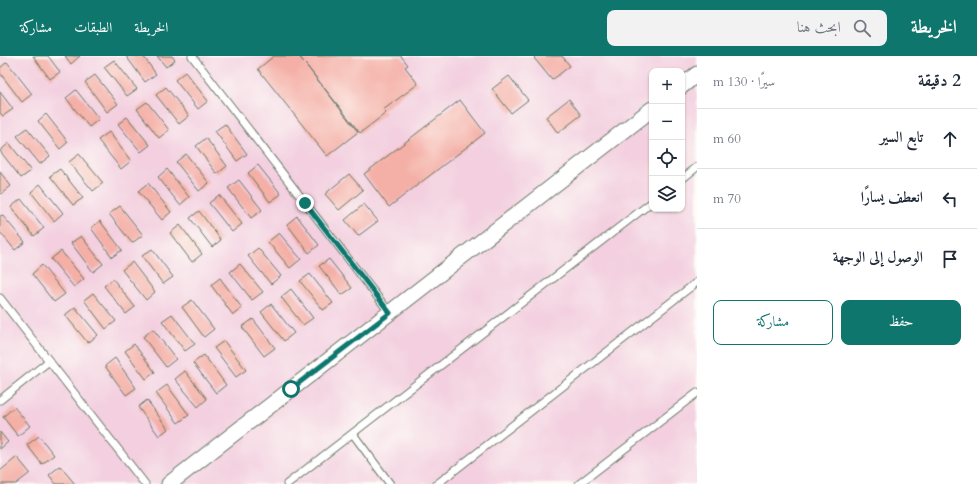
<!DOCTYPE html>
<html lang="ar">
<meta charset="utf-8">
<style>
:root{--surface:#fff;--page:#f2f2f3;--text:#1f2937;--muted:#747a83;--line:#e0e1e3;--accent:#0f766e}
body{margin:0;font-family:Cardo,Amiri,serif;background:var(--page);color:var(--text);direction:rtl}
.controls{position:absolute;right:12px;top:12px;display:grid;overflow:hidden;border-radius:8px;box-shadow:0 1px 3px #0004}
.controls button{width:36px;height:36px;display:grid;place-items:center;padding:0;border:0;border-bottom:1px solid var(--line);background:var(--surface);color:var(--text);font:20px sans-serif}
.stop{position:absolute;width:12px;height:12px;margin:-9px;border:3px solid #0f766e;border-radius:50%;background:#fff}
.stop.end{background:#0f766e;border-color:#fff;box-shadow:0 1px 4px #0008}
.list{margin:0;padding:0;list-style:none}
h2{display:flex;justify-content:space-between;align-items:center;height:52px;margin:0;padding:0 16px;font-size:17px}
h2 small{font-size:13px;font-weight:400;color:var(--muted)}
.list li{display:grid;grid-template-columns:26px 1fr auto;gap:12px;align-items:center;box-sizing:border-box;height:60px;padding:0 16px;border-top:1px solid var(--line)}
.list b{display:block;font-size:15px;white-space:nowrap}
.list em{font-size:13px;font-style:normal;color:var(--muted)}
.actions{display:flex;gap:8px;padding:12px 16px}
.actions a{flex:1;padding:9px 0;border:1px solid var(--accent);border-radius:8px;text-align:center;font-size:14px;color:var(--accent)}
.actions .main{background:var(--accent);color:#fff}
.icon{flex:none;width:22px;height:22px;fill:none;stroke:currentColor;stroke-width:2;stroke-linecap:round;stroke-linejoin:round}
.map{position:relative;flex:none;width:697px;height:428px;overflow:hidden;direction:ltr}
header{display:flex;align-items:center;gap:24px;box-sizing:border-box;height:56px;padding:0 20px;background:var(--accent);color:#fff}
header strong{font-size:19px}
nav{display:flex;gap:22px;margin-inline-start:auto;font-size:14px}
.search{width:280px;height:36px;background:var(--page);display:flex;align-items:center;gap:10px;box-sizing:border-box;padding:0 14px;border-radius:8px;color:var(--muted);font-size:15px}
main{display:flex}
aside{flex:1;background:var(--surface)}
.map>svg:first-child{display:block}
.built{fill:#f3cfdf;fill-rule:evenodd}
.building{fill:#f4afa6}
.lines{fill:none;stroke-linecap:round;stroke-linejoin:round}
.service-casing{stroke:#687666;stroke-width:9}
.minor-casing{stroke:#687666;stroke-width:17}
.service{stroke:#fff;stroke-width:7}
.minor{stroke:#fff;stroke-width:15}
.route{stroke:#0f766e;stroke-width:5}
</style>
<header>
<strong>الخريطة</strong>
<div class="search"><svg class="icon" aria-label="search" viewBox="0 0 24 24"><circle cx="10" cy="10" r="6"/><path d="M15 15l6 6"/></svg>ابحث هنا</div>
<nav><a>الخريطة</a><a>الطبقات</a><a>مشاركة</a></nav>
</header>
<main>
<aside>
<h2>2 دقيقة<small>سيرًا · 130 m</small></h2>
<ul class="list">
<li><svg class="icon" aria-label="ahead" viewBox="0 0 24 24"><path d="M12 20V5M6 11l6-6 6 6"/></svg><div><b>تابع السير</b></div><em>60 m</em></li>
<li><svg class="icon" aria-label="left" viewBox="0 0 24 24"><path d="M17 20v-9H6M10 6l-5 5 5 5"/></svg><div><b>انعطف يسارًا</b></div><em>70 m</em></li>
<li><svg class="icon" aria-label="arrive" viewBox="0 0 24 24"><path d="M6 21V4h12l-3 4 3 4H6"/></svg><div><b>الوصول إلى الوجهة</b></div></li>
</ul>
<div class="actions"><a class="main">حفظ</a><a>مشاركة</a></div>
</aside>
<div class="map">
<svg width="697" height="428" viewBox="0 0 697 428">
<rect width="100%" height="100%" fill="#fdfcf7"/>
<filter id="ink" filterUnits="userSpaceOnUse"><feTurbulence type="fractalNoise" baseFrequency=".025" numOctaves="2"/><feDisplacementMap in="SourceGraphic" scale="8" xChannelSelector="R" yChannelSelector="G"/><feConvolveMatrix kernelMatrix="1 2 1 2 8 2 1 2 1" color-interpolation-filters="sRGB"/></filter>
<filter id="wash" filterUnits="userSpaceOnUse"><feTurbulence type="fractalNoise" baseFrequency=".012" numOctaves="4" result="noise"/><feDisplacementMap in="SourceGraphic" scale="16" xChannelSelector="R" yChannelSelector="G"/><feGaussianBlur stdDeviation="0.9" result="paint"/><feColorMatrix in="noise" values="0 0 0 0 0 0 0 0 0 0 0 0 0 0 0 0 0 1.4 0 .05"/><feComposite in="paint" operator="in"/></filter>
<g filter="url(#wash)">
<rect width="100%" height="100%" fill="#f0e1c3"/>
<!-- built -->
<path class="built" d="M 0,0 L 697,0 L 697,428 L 0,428 ZM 652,15 L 682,15 L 682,153 L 652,153 Z"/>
<g id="blocks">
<!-- building -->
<g class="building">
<path d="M 33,0 L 48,0 L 60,16 L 50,23 Z"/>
<path d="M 65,0 L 80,0 L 71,8 Z"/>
<path d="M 126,0 L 143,0 L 156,18 L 145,26 Z"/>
<path d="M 157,0 L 172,0 L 175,4 L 166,11 Z"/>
<path d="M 274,0 L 299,0 L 358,76 L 327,100 L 258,13 Z"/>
<path d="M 299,0 L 401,0 L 408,9 L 405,11 L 418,28 L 383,54 L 386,57 L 360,77 Z"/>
<path d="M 536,0 L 562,0 L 570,10 L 552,24 L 534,2 Z"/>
<path d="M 114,4 L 137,33 L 127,40 L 104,11 Z"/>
<path d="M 7,6 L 32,38 L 22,46 L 0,17 L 0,12 Z"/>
<path d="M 185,16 L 208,45 L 198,53 L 175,24 Z"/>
<path d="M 95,19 L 118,48 L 107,56 L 85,26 Z"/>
<path d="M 509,20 L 528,44 L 511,57 L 492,33 Z"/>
<path d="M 166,31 L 189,60 L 179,68 L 156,39 Z"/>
<path d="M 76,34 L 99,63 L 89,71 L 66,42 Z"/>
<path d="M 0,36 L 13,53 L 3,60 L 0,57 Z"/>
<path d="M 569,43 L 581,59 L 558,77 L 546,61 Z"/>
<path d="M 460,44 L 485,77 L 389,151 L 364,118 Z"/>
<path d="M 147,46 L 169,74 L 159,82 L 137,53 Z"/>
<path d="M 46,58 L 68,86 L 60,93 L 38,65 Z"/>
<path d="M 127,61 L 150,89 L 141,96 L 118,68 Z"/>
<path d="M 225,68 L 247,98 L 237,105 L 215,75 Z"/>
<path d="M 27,72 L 50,100 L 40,108 L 17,80 Z"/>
<path d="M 109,76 L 131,105 L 121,113 L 98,84 Z"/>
<path d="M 206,82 L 227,110 L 217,118 L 196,90 Z"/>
<path d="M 9,87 L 31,115 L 21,122 L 0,95 Z"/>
<path d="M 79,98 L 103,127 L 93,135 L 69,106 Z"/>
<path d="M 186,98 L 209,127 L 199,135 L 176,106 Z"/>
<path d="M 258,109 L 281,138 L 270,146 L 248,117 Z"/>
<path d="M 60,113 L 83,142 L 73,149 L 50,120 Z"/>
<path d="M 167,113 L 189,141 L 180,149 L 158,121 Z"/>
<path d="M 0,116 L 11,130 L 1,138 L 0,137 Z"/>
<path d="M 349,118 L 363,134 L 339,154 L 325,138 Z"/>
<path d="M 239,124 L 262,154 L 251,162 L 228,132 Z"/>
<path d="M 148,127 L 171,156 L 162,164 L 138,135 Z"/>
<path d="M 40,128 L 63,157 L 54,165 L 31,136 Z"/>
<path d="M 219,139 L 242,168 L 232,176 L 209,147 Z"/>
<path d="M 21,143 L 44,172 L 34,180 L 11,151 Z"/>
<path d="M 364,148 L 378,165 L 358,180 L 345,164 Z"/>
<path d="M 120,150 L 143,179 L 132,187 L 109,158 Z"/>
<path d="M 199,155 L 221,184 L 212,191 L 190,162 Z"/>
<path d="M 2,159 L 25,186 L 15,194 L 0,176 L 0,160 Z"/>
<path d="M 297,160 L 319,189 L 309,197 L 287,168 Z"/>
<path d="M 100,165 L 122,194 L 112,201 L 91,172 Z"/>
<path d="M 180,169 L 202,198 L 192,206 L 170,177 Z"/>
<path d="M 279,177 L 301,203 L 290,212 L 268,186 Z"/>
<path d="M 81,180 L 103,208 L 93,216 L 71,187 Z"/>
<path d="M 258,192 L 281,220 L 271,228 L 248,200 Z"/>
<path d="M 152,193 L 173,221 L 163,228 L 142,200 Z"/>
<path d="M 61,195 L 84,223 L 74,231 L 51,203 Z"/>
<path d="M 329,203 L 352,232 L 342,239 L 319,210 Z"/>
<path d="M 132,206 L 155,236 L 146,244 L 122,214 Z"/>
<path d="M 240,208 L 263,236 L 252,244 L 230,216 Z"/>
<path d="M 42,209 L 65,238 L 54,246 L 32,218 Z"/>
<path d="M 310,218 L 333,247 L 323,254 L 300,225 Z"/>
<path d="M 220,222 L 242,252 L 233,259 L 211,229 Z"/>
<path d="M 113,223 L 135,251 L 126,258 L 104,230 Z"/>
<path d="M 291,233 L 313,262 L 303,269 L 281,241 Z"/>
<path d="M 93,237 L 116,265 L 106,273 L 84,244 Z"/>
<path d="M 192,244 L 214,273 L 204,281 L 182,251 Z"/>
<path d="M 271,248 L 294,277 L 284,285 L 261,256 Z"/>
<path d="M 75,251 L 98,279 L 88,287 L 65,259 Z"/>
<path d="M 172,258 L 195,288 L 185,295 L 162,265 Z"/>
<path d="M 253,263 L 275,292 L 264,300 L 242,271 Z"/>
<path d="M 153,273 L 176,303 L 166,311 L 143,281 Z"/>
<path d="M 224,285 L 246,314 L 236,321 L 214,292 Z"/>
<path d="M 134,288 L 155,316 L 146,323 L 125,295 Z"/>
<path d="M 204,299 L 226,329 L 216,337 L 193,307 Z"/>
<path d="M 115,302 L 136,332 L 126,339 L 105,310 Z"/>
<path d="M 185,315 L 207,343 L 198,351 L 175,323 Z"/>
<path d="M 167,329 L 189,359 L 178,367 L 156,337 Z"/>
<path d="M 147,344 L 168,373 L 159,380 L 138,351 Z"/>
<path d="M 14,351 L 30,370 L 18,380 L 3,361 Z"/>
<path d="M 0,376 L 8,386 L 0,393 Z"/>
<path d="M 39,380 L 54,399 L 42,408 L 27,389 Z"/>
<path d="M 17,401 L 30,417 L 16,428 L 0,428 L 0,415 Z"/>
<path d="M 60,410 L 75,428 L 56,428 L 49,419 Z"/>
</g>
</g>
</g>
<g filter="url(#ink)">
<use href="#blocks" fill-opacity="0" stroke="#687666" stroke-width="1"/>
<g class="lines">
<defs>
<g id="service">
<path d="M 192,0 L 390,257"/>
<path d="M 682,123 L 697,111"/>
<path d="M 0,242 L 145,428"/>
<path d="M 0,344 L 49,305"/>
<path d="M 353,378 L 390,428"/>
<path d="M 287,428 L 652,146"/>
<path d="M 437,428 L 697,226"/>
<path d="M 579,428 L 697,337"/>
</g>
<g id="minor">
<path d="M 682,30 L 697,18"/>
<path d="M 169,428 L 652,53"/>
</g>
</defs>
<!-- service casing -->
<use href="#service" class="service-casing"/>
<!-- minor casing -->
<use href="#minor" class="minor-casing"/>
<!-- service -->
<use href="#service" class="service"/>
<!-- minor -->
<use href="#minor" class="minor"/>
</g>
</g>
<g class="lines" filter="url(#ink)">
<!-- route -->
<path class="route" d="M 291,333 L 390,257 L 305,147"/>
</g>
</svg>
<div class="controls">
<button>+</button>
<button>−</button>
<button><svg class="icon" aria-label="locate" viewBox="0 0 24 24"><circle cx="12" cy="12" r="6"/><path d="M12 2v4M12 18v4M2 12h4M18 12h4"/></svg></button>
<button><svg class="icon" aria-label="layers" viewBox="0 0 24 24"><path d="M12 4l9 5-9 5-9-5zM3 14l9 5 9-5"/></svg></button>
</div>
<div class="stop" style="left:291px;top:333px"></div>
<div class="stop end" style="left:305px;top:147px"></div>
</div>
</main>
